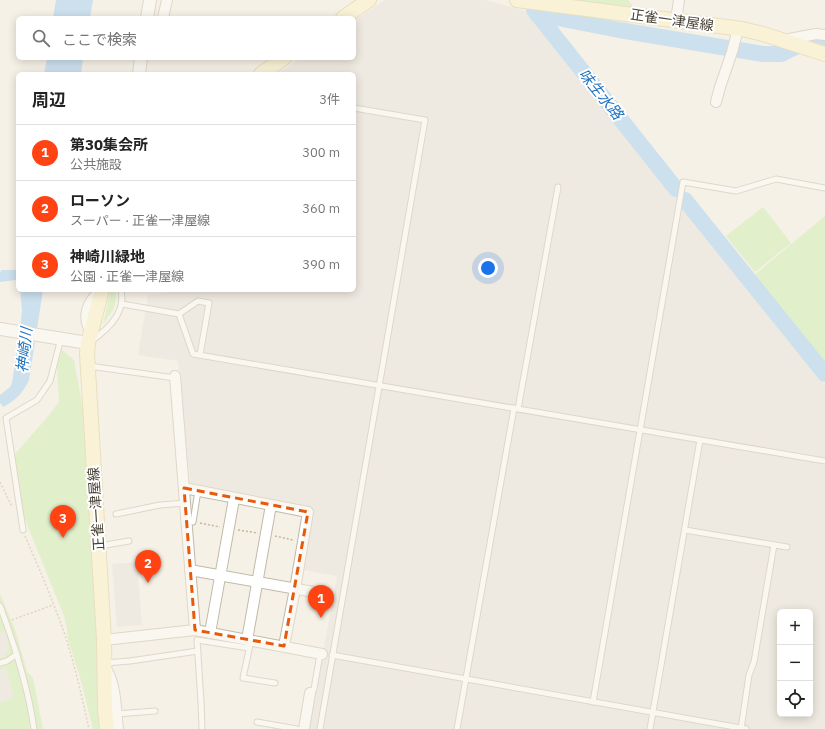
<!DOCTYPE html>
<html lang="ja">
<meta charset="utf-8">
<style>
:root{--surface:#fff;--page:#f2f2f2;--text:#222;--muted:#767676;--line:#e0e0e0;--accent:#ff4313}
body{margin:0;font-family:"IBM Plex Sans","Noto Sans JP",sans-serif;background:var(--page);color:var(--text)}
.controls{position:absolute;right:12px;bottom:12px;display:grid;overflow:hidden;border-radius:6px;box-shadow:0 2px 10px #0003}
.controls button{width:36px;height:36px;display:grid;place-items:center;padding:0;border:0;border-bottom:1px solid var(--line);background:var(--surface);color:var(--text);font:20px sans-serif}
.you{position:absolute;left:488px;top:268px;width:14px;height:14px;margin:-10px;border:3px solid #fff;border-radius:50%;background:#1a73e8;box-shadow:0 0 0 6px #1a73e833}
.badge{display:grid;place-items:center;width:26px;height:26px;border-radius:50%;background:var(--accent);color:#fff;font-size:13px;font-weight:700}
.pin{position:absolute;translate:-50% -33px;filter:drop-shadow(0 1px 2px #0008)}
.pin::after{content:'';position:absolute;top:21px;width:14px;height:12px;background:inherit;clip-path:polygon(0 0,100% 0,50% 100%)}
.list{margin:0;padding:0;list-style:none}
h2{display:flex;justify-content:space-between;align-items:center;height:52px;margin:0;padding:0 16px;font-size:17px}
h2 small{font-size:13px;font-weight:400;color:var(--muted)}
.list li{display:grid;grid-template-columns:26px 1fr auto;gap:12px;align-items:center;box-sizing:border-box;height:56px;padding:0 16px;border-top:1px solid var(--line)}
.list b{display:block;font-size:15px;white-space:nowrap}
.list p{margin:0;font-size:13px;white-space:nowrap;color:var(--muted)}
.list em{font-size:13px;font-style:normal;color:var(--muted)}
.icon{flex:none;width:22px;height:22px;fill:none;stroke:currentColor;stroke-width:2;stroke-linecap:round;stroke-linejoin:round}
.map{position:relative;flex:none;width:825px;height:729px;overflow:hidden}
.search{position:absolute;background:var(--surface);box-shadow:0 2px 10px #0003;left:16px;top:16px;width:340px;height:44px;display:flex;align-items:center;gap:10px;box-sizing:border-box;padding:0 14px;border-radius:6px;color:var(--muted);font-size:15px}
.panel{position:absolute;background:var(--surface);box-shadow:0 2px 10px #0003;left:16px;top:72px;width:340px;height:220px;border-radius:6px}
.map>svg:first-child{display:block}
.industrial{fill:#e7e2db;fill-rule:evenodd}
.green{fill:#cbedaa}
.parking{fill:#e5e3de}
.water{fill:#9ccdf8}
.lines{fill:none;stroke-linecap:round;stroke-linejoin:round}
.river{stroke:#9ccdf8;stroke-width:16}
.service-casing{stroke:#c1baa7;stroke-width:7}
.minor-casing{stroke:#c1baa7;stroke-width:12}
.tertiary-casing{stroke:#c1baa7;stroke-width:14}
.secondary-casing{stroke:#d9ca91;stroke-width:16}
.path{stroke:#c5b797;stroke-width:1.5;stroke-dasharray:2 2;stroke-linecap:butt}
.service{stroke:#fff;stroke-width:5}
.minor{stroke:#fff;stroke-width:10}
.tertiary{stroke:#fff;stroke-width:12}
.secondary{stroke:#fff4c6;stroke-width:14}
.marked{fill:none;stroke:#e8590c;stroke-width:3;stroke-dasharray:8 5;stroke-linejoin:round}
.labels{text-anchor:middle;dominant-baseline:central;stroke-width:4;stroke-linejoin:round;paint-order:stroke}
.street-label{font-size:14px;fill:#484234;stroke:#fff}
.water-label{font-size:15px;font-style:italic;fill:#2274c0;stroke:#fff}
</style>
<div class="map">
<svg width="825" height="729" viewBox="0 0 825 729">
<rect width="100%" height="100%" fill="#f5f1e6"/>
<!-- industrial -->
<path class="industrial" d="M 385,0 L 485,0 L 530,12 L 825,385 L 825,729 L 309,729 L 337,576 L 302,570 L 313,509 L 193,487 L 190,481 L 178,361 L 138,355 L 148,295 L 186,290 L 354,290 L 354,74 L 277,74 L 301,58 L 354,58 L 354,21 ZM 780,612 L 810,612 L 810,714 L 780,714 Z"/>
<!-- green -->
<g class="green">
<path d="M 560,0 L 628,0 L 632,5 L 632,8 Z"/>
<path d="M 763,207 L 791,243 L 755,272 L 726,236 Z"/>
<path d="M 825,216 L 825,362 L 821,365 L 753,276 Z"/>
<path d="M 111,290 L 115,290 C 118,307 112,311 103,324 Z"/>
<path d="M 62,350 L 74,360 L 85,421 L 98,647 L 97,696 L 100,729 L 93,729 L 80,677 L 68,640 L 67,629 L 64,616 L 22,512 L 15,454 L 45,420 L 59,402 L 57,366 Z"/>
<path d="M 0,594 L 15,629 L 27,671 L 33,678 L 43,729 L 0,729 Z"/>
</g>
<!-- parking -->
<g class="parking">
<path d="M 137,562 L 142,625 L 117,627 L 112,564 Z"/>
<path d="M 4,631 L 9,648 L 5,656 L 0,658 L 0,633 Z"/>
<path d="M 6,668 L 14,698 L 0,702 L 0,669 Z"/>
</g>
<!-- water -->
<g class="water">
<path d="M 56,0 L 93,0 L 90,18 L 53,18 Z"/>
<path d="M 47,58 L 83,58 L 81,74 L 44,74 Z"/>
<path d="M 18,233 L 18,282 L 16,280 L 0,282 L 0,272 L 2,270 L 15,270 L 18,268 L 17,243 Z"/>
<path d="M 20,290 L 43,290 L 29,380 C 23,393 15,401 3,407 L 0,403 L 0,395 L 10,387 L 12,383 L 21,320 L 22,310 Z"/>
</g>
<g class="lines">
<!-- river -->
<g class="river">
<path d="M 534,10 L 676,189"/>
<path d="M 537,14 L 619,30 L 763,54 L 781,54 L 806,42 L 825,41"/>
<path d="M 685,200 L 825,374"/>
</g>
<defs>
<g id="service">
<path d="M 122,304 L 179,314 L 193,354 L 825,461"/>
<path d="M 179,314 L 198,301 L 209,303 L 200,355"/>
<path d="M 91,341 C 109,329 126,312 121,290"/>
<path d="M 89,366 L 175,378"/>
<path d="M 518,409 L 558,187"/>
<path d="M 116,514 L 160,505 L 185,503"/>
<path d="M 193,522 L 198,491"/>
<path d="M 23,530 L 6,418 L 37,400 L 50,381 L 61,338"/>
<path d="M 685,530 L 787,547"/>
<path d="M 100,546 L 129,541"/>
<path d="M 0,606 C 15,646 28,687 34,729"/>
<path d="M 250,645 L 243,678 L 275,683"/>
<path d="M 332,655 L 746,729"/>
<path d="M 0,663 L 7,661 L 17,654"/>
<path d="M 105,663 L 130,661 L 198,651"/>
<path d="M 310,693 L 314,689 L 320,654"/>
<path d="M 593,702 L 683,182 L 736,191 L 776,179 L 825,188"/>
<path d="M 116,714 L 155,711"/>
<path d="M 257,722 L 297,729"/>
<path d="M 202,729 L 201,702 L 197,640 L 249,648"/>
<path d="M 320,729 L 425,120 L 354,108"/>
<path d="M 457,729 L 514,408"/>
<path d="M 650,729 L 700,440"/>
<path d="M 741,729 L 749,675 L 754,662 L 774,545"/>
</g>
<g id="minor">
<path d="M 163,18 L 167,0"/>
<path d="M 676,20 L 679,0"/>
<path d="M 784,40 L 816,34 L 825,35"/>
<path d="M 716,102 L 720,87 L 732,52 L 738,29"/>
<path d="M 91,332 C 81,316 88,301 101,290"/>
<path d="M 175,376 L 195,630"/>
<path d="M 184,488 L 308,512 L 295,589 L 284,646"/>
<path d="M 190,570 L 325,594 L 323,606"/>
<path d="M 210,633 L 234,499"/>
<path d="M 104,640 L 195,630 L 322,654"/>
<path d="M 247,640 L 271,505"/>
<path d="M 107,671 C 116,685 116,712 118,729"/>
<path d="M 304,729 L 310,693"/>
</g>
<g id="tertiary">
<path d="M 147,18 L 150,0"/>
<path d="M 139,74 L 141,58"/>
<path d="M 0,329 L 88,343"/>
</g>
<g id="secondary">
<path d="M 517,0 L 742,29 L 763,34 L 825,54"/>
<path d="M 343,18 L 369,0"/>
<path d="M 261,74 L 284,58"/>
<path d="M 102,290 L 88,343 L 87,353 L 104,640 L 105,709 L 107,729"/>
</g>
</defs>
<!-- service casing -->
<use href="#service" class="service-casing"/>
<!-- minor casing -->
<use href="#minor" class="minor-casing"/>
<!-- tertiary casing -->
<use href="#tertiary" class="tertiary-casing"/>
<!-- secondary casing -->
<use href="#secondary" class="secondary-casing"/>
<!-- path -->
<g class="path">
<path d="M 0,482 L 12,507"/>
<path d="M 200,523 L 220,527"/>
<path d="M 238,530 L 258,533"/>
<path d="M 25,536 C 39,568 53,601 65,635 C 75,666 82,697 89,729"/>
<path d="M 275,536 L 293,540"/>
<path d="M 12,620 L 53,605"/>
</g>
<!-- service -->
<use href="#service" class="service"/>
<!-- minor -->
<use href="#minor" class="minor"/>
<!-- tertiary -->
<use href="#tertiary" class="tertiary"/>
<!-- secondary -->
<use href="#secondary" class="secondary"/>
</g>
<!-- marked area -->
<path d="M0 0H825V729H0ZM 184,488 L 308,512 L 284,646 L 195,630 Z" fill="#f5f1e6" fill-opacity=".55" fill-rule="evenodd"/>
<path class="marked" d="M 184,488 L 308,512 L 284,646 L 195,630 Z"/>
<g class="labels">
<!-- street labels -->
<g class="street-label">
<text transform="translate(672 20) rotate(8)">正雀一津屋線</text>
<text transform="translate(96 509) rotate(-94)">正雀一津屋線</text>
</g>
<!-- water labels -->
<g class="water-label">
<text transform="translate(601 94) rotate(51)">味生水路</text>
<text transform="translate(24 350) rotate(-84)">神崎川</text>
</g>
</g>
</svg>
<div class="controls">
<button>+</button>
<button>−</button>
<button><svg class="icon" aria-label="locate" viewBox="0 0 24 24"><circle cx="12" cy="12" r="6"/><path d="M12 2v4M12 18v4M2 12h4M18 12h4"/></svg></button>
</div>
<div class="you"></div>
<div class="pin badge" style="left:321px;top:618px">1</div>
<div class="pin badge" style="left:148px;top:583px">2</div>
<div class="pin badge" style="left:63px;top:538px">3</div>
<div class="search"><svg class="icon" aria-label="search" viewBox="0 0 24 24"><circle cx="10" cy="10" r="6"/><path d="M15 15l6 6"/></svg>ここで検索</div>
<section class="panel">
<h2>周辺<small>3件</small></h2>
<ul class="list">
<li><span class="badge">1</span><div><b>第30集会所</b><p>公共施設</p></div><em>300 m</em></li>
<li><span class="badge">2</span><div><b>ローソン</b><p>スーパー · 正雀一津屋線</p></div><em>360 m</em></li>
<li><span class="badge">3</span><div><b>神崎川緑地</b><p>公園 · 正雀一津屋線</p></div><em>390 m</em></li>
</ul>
</section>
</div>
